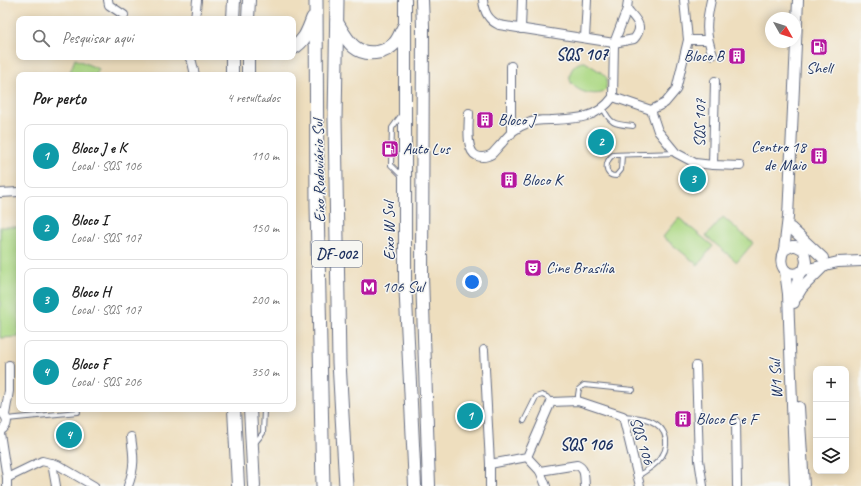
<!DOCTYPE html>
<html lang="pt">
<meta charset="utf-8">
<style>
:root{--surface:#fff;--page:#f2f2f2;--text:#222;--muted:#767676;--line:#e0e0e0;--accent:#0f766e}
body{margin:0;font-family:Caveat,sans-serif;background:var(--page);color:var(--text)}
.controls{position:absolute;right:12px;bottom:12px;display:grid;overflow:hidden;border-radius:8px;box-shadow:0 2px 10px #0003}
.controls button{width:36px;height:36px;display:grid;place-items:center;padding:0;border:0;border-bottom:1px solid var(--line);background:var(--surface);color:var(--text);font:20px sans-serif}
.compass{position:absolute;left:765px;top:12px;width:36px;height:36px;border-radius:50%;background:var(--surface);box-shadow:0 2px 10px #0003;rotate:129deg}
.you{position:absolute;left:472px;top:282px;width:14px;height:14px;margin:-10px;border:3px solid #fff;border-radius:50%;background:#1a73e8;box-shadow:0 0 0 6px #1a73e833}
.badge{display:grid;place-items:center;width:26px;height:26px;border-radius:50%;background:var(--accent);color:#fff;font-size:13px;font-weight:700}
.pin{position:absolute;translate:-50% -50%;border:2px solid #fff;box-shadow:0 1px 4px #0006}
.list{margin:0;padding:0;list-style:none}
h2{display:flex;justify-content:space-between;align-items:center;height:52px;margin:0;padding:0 16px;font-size:17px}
h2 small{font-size:13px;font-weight:400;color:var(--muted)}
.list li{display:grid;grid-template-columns:26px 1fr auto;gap:12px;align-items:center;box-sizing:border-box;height:64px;margin:0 8px 8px;padding:0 8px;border:1px solid var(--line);border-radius:8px}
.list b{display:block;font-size:15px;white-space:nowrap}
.list p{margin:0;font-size:13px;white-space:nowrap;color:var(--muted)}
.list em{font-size:13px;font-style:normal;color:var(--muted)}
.icon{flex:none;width:22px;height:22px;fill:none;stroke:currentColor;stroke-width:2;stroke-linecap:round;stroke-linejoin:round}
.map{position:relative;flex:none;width:861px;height:486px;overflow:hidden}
.search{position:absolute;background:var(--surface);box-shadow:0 2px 10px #0003;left:16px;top:16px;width:280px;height:44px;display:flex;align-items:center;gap:10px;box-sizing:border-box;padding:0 14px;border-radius:8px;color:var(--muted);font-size:15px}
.panel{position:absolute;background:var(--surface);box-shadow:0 2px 10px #0003;left:16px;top:72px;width:280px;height:340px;border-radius:8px}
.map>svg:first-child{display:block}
.green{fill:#add985;stroke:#648472}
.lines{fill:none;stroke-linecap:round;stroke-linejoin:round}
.service-casing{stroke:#656c80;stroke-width:6}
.minor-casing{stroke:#656c80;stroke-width:10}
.tertiary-casing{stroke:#656c80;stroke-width:12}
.primary-casing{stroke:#656c80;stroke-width:14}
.trunk-casing{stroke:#656c80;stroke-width:15}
.service{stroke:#fff;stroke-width:4}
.minor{stroke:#fff;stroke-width:8}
.tertiary{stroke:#fff;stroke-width:10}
.primary{stroke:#fff;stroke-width:12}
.trunk{stroke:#fff;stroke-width:13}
.labels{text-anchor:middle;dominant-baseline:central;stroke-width:3;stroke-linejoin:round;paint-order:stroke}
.shield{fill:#f6f6f2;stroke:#5d6b8a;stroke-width:1}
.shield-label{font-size:15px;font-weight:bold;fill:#1b2f5e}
.poi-label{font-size:16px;fill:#1b2f5e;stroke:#f6f6f2;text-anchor:start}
.street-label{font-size:16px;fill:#1b2f5e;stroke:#f6f6f2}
.neighbourhood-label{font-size:17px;font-weight:bold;fill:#1b2f5e;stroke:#f6f6f2}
</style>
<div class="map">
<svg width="861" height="486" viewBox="0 0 861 486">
<rect width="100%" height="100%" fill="#f6f6f2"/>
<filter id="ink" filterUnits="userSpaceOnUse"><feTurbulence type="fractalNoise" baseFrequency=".025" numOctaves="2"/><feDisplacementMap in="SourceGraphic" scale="8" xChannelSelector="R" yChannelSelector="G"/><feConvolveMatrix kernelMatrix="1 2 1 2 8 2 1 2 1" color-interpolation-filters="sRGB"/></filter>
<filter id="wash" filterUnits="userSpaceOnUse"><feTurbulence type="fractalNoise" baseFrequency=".012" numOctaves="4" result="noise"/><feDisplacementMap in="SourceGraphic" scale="16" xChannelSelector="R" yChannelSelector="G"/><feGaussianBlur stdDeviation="0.9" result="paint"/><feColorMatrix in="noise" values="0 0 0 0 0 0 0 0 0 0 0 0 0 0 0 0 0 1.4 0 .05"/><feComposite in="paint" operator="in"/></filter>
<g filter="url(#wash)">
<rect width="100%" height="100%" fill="#eedebe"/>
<!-- green -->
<g class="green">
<path d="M 75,59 L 99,69 L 96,75 L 69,75 Z"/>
<path d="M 585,62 L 602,73 L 607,78 L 606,89 L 602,93 C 592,95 580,93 572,84 C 567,78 571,66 579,63 C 581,62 583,62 585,62 Z"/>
<path d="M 723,217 L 753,243 L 737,262 L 706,236 Z"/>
<path d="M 679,218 L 713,246 L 698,265 L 663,237 Z"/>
<path d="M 0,227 L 19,227 L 19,337 L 0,338 Z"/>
</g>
</g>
<g filter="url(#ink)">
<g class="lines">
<defs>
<g id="service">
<path d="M 603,108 C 611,125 615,124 633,126"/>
<path d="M 402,114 L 392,128 L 391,165 L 403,177"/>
<path d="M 622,155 L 621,170 L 616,176 C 603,176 605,161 613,155 C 634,154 655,154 675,153"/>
<path d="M 578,401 L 578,395 L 579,389 L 584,385 L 633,390"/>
<path d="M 623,416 C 640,417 662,419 666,439 C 667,447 664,455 658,461 C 653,467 645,471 638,476"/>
<path d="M 7,419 L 78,412"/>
<path d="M 524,421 L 536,397 L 542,395 L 547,397 L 551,402"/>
<path d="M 254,444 L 263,433 L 264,409"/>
</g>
<g id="minor">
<path d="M 108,0 L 109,5 L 124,15"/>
<path d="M 483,0 C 484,12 488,20 499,25 L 614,43 L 634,39 C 645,26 636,20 627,9"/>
<path d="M 628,0 L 627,9 L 614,43 L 613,97 L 651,110 L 665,103 L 676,90 L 688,40 L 684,0"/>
<path d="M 711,0 C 706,22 705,34 713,55"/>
<path d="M 195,19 L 197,0"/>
<path d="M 521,29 L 522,0"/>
<path d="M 585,38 L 587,0"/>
<path d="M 688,40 L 707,40"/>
<path d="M 189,57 L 192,62 L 195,75"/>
<path d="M 651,110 L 658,131 L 676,153 L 695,163 L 713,165 L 740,166"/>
<path d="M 469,113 C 469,124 465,151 477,156 C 482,158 487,157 492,154 C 495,151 499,146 502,143 C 508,135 517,127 526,124 C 533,120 542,120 550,120 C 576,119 597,119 613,97"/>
<path d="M 511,134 L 511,66"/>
<path d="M 713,165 L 715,81"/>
<path d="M 0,193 L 19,192"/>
<path d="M 484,350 L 490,464 L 527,457 L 551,402 L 578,401 L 623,416 L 640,486"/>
<path d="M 696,366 L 699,460 L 703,486"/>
<path d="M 5,415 L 9,391 L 9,365"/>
<path d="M 736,422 L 737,486"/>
<path d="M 0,431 C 9,426 9,418 1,412"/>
<path d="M 0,433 L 7,478"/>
<path d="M 527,457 L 540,471 L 546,486"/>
<path d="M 52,463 L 56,486"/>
<path d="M 490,464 L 490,486"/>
<path d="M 540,471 L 577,465 C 586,469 584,477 585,486"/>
<path d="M 7,486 L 7,478 L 42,461 L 58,465 L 94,486"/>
<path d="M 128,486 C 135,467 134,457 131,437"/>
</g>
<g id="tertiary">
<path d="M 791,228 L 823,258"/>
<path d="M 792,246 L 796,246 L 804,250 L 806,262 L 804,270 C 787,281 776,265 784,250 Z"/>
<path d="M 784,250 L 788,217 L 798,0"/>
<path d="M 804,270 L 838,262 L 861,261"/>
<path d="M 785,271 L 788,294 L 795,486"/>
<path d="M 796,298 L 802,288 L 825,265"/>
<path d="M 794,303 L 794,293 L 800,272"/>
<path d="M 799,407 L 804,486"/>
</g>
<g id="primary">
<path d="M 405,0 L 405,280 L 415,486"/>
<path d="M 422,0 L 423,26 L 422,276 L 429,486"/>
<path d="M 233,19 L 234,0"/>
<path d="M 248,19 L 249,0"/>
<path d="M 232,75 L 232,57"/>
<path d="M 248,75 L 248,57"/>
<path d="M 234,409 L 238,486"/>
<path d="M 250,409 L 254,486"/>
</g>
<g id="trunk">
<path d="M 316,0 L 317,205 L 323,486"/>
<path d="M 337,0 L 335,119 L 339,362 L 346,486"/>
<path d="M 337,23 C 347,40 355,57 379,52 C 384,51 391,47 395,43 C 399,39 401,32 404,27"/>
<path d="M 293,48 C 305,41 308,31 313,18"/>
</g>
</defs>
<!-- service casing -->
<use href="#service" class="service-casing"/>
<!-- minor casing -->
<use href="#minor" class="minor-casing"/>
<!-- tertiary casing -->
<use href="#tertiary" class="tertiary-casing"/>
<!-- primary casing -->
<use href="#primary" class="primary-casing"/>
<!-- trunk casing -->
<use href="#trunk" class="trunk-casing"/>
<!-- service -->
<use href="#service" class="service"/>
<!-- minor -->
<use href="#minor" class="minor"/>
<!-- tertiary -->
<use href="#tertiary" class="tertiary"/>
<!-- primary -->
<use href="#primary" class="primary"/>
<!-- trunk -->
<use href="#trunk" class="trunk"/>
</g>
</g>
<!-- icons -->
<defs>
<symbol id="fuel-square" viewBox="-11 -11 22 22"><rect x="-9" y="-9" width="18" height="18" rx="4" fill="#b5179e" stroke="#f6f6f2"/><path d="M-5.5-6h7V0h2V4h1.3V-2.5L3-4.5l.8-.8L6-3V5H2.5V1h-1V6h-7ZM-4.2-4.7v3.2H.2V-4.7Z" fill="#fff"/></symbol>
<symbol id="building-square" viewBox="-11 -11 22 22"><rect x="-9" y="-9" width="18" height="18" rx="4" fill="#b5179e" stroke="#f6f6f2"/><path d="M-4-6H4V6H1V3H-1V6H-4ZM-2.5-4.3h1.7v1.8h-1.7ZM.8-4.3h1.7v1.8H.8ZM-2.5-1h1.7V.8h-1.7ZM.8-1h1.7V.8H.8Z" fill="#fff"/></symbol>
<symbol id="theatre-square" viewBox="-11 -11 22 22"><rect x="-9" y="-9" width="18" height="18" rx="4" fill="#b5179e" stroke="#f6f6f2"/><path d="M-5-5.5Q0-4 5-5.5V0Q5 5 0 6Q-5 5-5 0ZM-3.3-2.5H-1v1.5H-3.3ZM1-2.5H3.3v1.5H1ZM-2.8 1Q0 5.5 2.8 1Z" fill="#fff"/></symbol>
<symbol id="metro-square" viewBox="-11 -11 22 22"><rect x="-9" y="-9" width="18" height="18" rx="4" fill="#b5179e" stroke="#f6f6f2"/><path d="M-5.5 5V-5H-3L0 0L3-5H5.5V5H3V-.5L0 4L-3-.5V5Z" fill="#fff"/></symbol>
</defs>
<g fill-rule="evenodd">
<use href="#fuel-square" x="809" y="37" width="20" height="20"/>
<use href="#building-square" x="727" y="46" width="20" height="20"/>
<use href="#building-square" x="475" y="110" width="20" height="20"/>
<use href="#fuel-square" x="380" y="139" width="20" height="20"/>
<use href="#building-square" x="809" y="146" width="20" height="20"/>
<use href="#building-square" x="499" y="170" width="20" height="20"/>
<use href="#theatre-square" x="523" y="258" width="20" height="20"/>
<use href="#metro-square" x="359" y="277" width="20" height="20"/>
<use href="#building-square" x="673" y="409" width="20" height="20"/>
</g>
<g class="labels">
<!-- shield labels -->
<rect class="shield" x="312" y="241" width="50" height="26" rx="3"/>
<g class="shield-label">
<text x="337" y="254">DF-002</text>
</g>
<!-- poi labels -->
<g class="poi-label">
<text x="724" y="56" text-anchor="end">Bloco B</text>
<text x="819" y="68" text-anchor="middle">Shell</text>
<text x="498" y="120">Bloco J</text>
<text x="806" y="147" text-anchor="end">Centro 18<tspan x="806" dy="18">de Maio</tspan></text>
<text x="403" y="149">Auto Lus</text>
<text x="522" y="180">Bloco K</text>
<text x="546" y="268">Cine Brasília</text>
<text x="382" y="287">106 Sul</text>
<text x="696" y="419">Bloco E e F</text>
</g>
<!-- street labels -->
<g class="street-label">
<text transform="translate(700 123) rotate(-89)">SQS 107</text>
<text transform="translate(319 171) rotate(-91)">Eixo Rodoviário Sul</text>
<text transform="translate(389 231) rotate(-90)">Eixo W Sul</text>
<text transform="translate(776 379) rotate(-93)">W1 Sul</text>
<text transform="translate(642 441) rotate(73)">SQS 106</text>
</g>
<!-- neighbourhood labels -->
<g class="neighbourhood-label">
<text x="582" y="54">SQS 107</text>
<text x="586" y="444">SQS 106</text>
</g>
</g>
</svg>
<div class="controls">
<button>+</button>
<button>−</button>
<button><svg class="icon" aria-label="layers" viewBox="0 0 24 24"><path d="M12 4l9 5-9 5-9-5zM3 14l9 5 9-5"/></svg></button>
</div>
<svg class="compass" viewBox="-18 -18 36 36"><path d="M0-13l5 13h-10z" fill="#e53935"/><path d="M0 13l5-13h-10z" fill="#767676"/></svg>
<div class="you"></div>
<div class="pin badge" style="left:470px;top:416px;background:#0f9aa8">1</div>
<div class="pin badge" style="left:601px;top:142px;background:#0f9aa8">2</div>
<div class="pin badge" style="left:693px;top:179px;background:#0f9aa8">3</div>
<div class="pin badge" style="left:69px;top:435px;background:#0f9aa8">4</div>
<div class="search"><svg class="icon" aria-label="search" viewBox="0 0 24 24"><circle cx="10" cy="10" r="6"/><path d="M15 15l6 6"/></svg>Pesquisar aqui</div>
<section class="panel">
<h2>Por perto<small>4 resultados</small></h2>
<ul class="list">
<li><span class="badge" style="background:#0f9aa8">1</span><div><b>Bloco J e K</b><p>Local · SQS 106</p></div><em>110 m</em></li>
<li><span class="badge" style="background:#0f9aa8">2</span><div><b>Bloco I</b><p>Local · SQS 107</p></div><em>150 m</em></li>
<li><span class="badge" style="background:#0f9aa8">3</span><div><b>Bloco H</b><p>Local · SQS 107</p></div><em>200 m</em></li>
<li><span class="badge" style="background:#0f9aa8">4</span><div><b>Bloco F</b><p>Local · SQS 206</p></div><em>350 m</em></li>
</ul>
</section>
</div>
